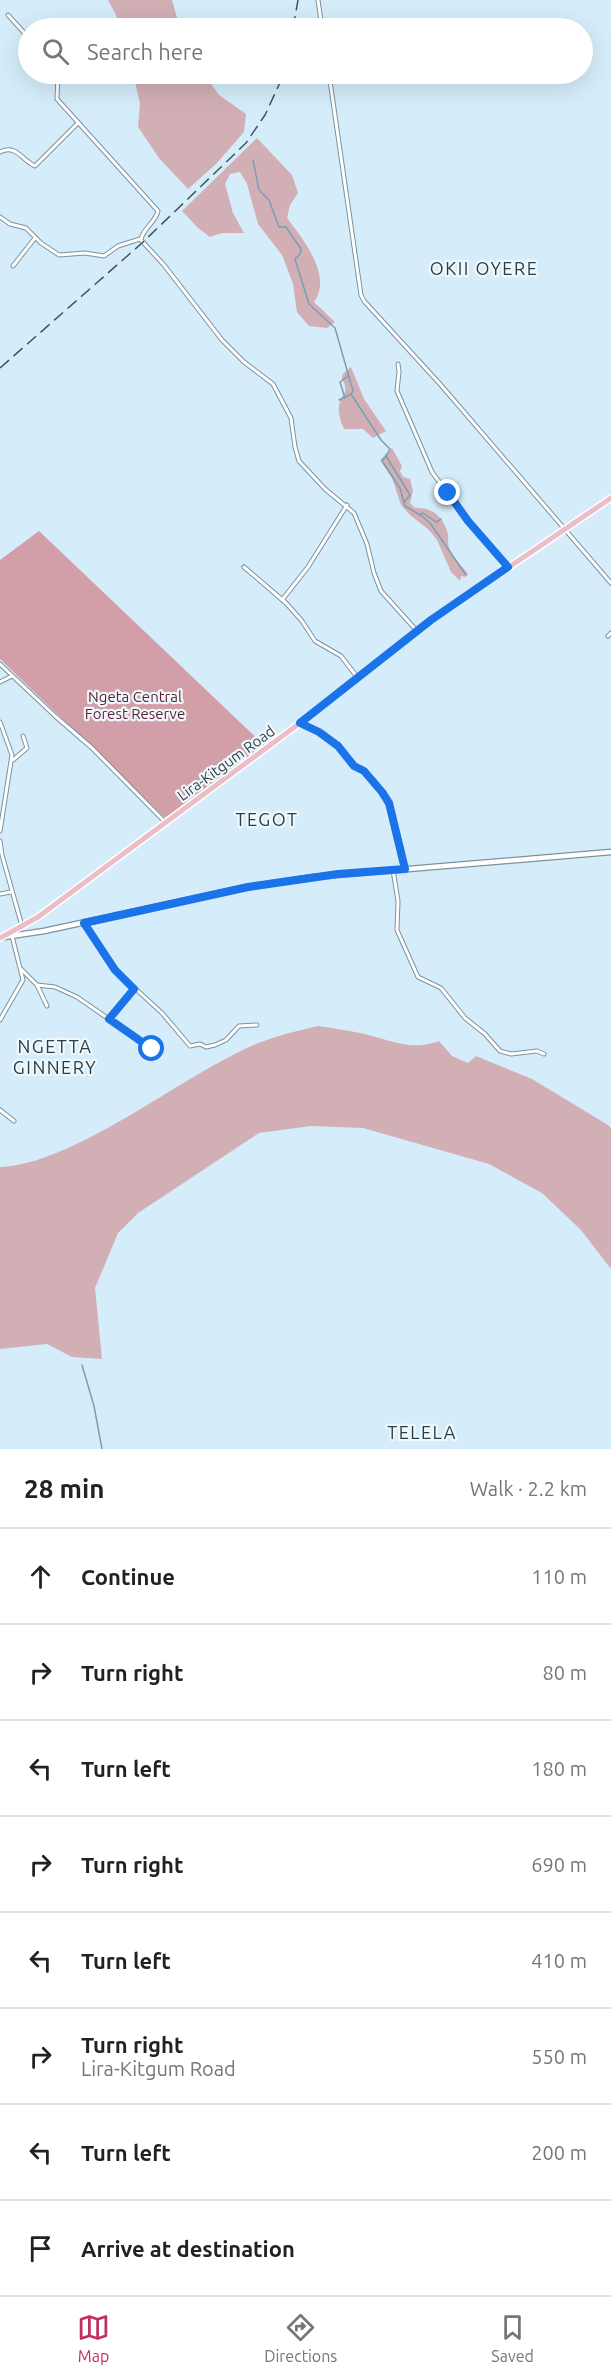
<!DOCTYPE html>
<meta charset="utf-8">
<style>
:root{--surface:#fff;--page:#f6f6f6;--text:#222;--muted:#767676;--line:#e0e0e0;--accent:#bf315f}
body{margin:0;font-family:Ubuntu,sans-serif;background:var(--page);color:var(--text)}
.stop{position:absolute;width:18px;height:18px;margin:-14px;border:4px solid #1a73e8;border-radius:50%;background:#fff}
.stop.end{background:#1a73e8;border-color:#fff;box-shadow:0 2px 6px #0008}
.list{margin:0;padding:0;list-style:none}
h2{display:flex;justify-content:space-between;align-items:center;height:78px;margin:0;padding:0 24px;font-size:26px}
h2 small{font-size:20px;font-weight:400;color:var(--muted)}
.list li{display:grid;grid-template-columns:39px 1fr auto;gap:18px;align-items:center;box-sizing:border-box;height:96px;padding:0 24px;border-top:2px solid var(--line)}
.list b{display:block;font-size:22px;white-space:nowrap}
.list p{margin:0;font-size:20px;white-space:nowrap;color:var(--muted)}
.list em{font-size:20px;font-style:normal;color:var(--muted)}
.icon{flex:none;width:33px;height:33px;fill:none;stroke:currentColor;stroke-width:2;stroke-linecap:round;stroke-linejoin:round}
.map{position:relative;flex:none;width:611px;height:1449px;overflow:hidden}
.search{position:absolute;background:var(--surface);box-shadow:0 6px 24px #0002;left:18px;right:18px;top:18px;height:66px;display:flex;align-items:center;gap:15px;box-sizing:border-box;padding:0 21px;border-radius:33px;color:var(--muted);font-size:22px}
.sheet{height:846px;background:var(--surface)}
nav{display:flex;justify-content:space-around;align-items:center;box-sizing:border-box;height:84px;border-top:2px solid var(--line);background:var(--surface);font-size:16px;color:var(--muted)}
nav a{display:grid;justify-items:center;gap:3px}
nav .on{color:var(--accent)}
.map>svg:first-child{display:block}
.green{fill:#d2afb5}
.forest{fill:#d29ea7}
.lines{fill:none;stroke-linecap:round;stroke-linejoin:round}
.stream{stroke:#7a9fb3;stroke-width:1.5}
.minor-casing{stroke:#7c929e;stroke-width:5}
.secondary-casing{stroke:#7c929e;stroke-width:7}
.primary-casing{stroke:#fff;stroke-width:8}
.minor{stroke:#fff;stroke-width:3}
.secondary{stroke:#fff;stroke-width:4.5}
.primary{stroke:#ebbdc7;stroke-width:5}
.rail{stroke:#475259;stroke-width:1.5;stroke-dasharray:12 6;stroke-linecap:butt}
.route{stroke:#1a73e8;stroke-width:8}
.labels{text-anchor:middle;dominant-baseline:central;stroke-width:4.5;stroke-linejoin:round;paint-order:stroke}
.park-label{font-size:15px;fill:#5e1f30;stroke:#eef8fd}
.street-label{font-size:15px;fill:#353e44;stroke:#eef8fd}
.quarter-label{font-size:18px;letter-spacing:1.5px;fill:#2a3e48;stroke:#eef8fd}
</style>
<div class="map">
<svg width="611" height="1449" viewBox="0 0 611 1449">
<rect width="100%" height="100%" fill="#d5edfa"/>
<!-- green -->
<g class="green">
<path d="M 108,0 L 172,0 L 180,28 L 120,28 L 116,15 Z"/>
<path d="M 133,74 L 204,74 L 219,95 L 246,114 L 244,132 L 216,164 L 188,189 L 159,158 L 138,127 L 140,103 Z"/>
<path d="M 257,138 L 292,175 L 298,193 L 290,205 L 287,218 C 303,239 333,276 314,302 L 335,322 L 327,328 L 309,326 L 297,312 L 293,284 L 282,255 L 258,224 L 247,184 L 240,172 L 230,174 L 225,184 L 233,213 L 244,233 L 222,233 L 210,237 L 198,228 L 182,211 Z"/>
<path d="M 351,367 L 364,399 L 386,431 L 373,438 L 363,429 L 344,429 C 340,420 337,411 340,401 C 341,397 344,395 345,392 C 348,378 333,380 351,367 Z"/>
<path d="M 392,448 L 402,466 L 400,471 L 403,477 L 410,479 L 413,491 L 410,503 L 415,508 C 432,507 443,516 448,534 C 449,538 447,543 449,547 C 452,557 462,566 468,574 L 465,577 L 461,576 L 460,581 L 451,572 L 437,540 L 429,530 L 410,515 L 401,505 L 392,478 L 380,460 Z"/>
<path d="M 318,1026 C 332,1028 346,1030 360,1033 C 388,1039 411,1052 439,1041 L 452,1056 L 468,1063 L 476,1056 L 532,1079 L 608,1125 L 611,1128 L 611,1269 L 581,1230 L 542,1193 L 489,1164 L 363,1128 L 311,1126 L 259,1133 L 138,1213 L 118,1233 L 95,1288 L 102,1359 L 72,1357 L 47,1344 L 0,1349 L 0,1167 C 25,1166 47,1157 70,1147 C 132,1119 186,1077 247,1048 C 270,1037 293,1032 318,1026 Z"/>
</g>
<!-- forest -->
<path class="forest" d="M 39,531 L 264,745 L 165,818 L 0,659 L 0,560 Z"/>
<g class="lines">
<!-- stream -->
<g class="stream">
<path d="M 253,160 L 259,190 L 269,200 L 279,227 L 286,227 L 301,249 L 300,254 L 295,259 L 309,304 L 335,328 L 353,391 L 351,394 L 381,440 L 390,449 L 386,456 L 410,495 L 404,502"/>
<path d="M 345,398 L 340,382 L 348,376"/>
<path d="M 339,400 L 351,394"/>
<path d="M 386,456 L 382,461 L 400,488 L 405,506 L 422,516 L 430,523 L 466,575"/>
<path d="M 420,514 L 423,513 L 436,522 L 441,519"/>
<path d="M 82,1365 L 94,1406 L 102,1449"/>
</g>
<defs>
<g id="minor">
<path d="M 318,0 L 322,28"/>
<path d="M 8,15 L 28,37"/>
<path d="M 58,74 L 57,99 L 158,211 C 156,222 142,229 141,240 L 164,265 L 222,340 L 244,362 L 273,384 L 291,418 L 295,447 L 299,461 L 325,489 L 354,513 L 367,544 L 374,573 L 381,591 L 417,631"/>
<path d="M 329,74 L 361,295 L 364,301 L 440,384 L 611,583"/>
<path d="M 0,152 C 16,144 22,160 35,166 L 78,123"/>
<path d="M 0,217 L 10,224 L 26,228 L 41,243 L 59,255 L 85,253 L 104,256 L 118,246 L 140,239"/>
<path d="M 13,266 L 35,238"/>
<path d="M 398,364 L 399,372 L 397,391 L 432,472 L 468,521 L 508,567"/>
<path d="M 244,567 L 286,603 L 302,621 L 315,641 L 341,656 L 357,677"/>
<path d="M 282,600 L 308,567 L 347,505"/>
<path d="M 608,636 L 611,633"/>
<path d="M 0,664 L 55,716 L 92,748 L 165,822"/>
<path d="M 0,682 L 12,676"/>
<path d="M 0,722 L 12,755 L 0,831"/>
<path d="M 301,724 L 319,732 L 338,745 L 354,766 L 364,771 L 382,792 L 389,803 L 405,869"/>
<path d="M 13,760 L 27,748 L 23,736"/>
<path d="M 0,841 L 2,855 L 22,926"/>
<path d="M 393,870 L 398,901 L 397,930 L 418,977 L 441,988 L 465,1018 L 485,1034 L 500,1051 L 511,1054 L 537,1051 L 544,1054"/>
<path d="M 0,894 L 11,892"/>
<path d="M 84,923 L 115,970 L 162,1013 L 190,1046 L 200,1044 L 206,1047 L 215,1045 L 226,1040 L 239,1026 L 257,1025"/>
<path d="M 21,969 L 37,985 L 47,1006"/>
<path d="M 37,985 L 55,987 L 77,997 L 152,1049 L 158,1046"/>
<path d="M 109,1019 L 134,989"/>
<path d="M 0,1020 L 23,980 L 12,936"/>
<path d="M 0,1110 L 14,1121"/>
</g>
<path id="secondary" d="M 4,937 L 44,931 L 248,887 L 313,877 L 611,852"/>
<path id="primary" d="M 0,938 L 38,917 L 300,723 L 431,620 L 611,498"/>
</defs>
<!-- minor casing -->
<use href="#minor" class="minor-casing"/>
<!-- secondary casing -->
<use href="#secondary" class="secondary-casing"/>
<!-- primary casing -->
<use href="#primary" class="primary-casing"/>
<!-- minor -->
<use href="#minor" class="minor"/>
<!-- secondary -->
<use href="#secondary" class="secondary"/>
<!-- primary -->
<use href="#primary" class="primary"/>
<!-- rail -->
<g class="rail">
<path d="M 293,28 L 298,0"/>
<path d="M 0,368 L 142,243 L 246,143 L 265,115 L 284,74"/>
</g>
</g>
<g class="lines">
<!-- route -->
<path class="route" d="M 152,1049 L 109,1019 L 134,989 L 115,970 L 84,923 L 248,887 L 338,874 L 405,869 L 389,803 L 382,792 L 364,771 L 354,766 L 338,746 L 319,732 L 300,723 L 431,620 L 508,567 L 468,521 L 448,493"/>
</g>
<g class="labels">
<!-- park labels -->
<g class="park-label">
<text x="135" y="696">Ngeta Central<tspan x="135" dy="17">Forest Reserve</tspan></text>
</g>
<!-- street labels -->
<g class="street-label">
<text transform="translate(226 763) rotate(-36)">Lira-Kitgum Road</text>
</g>
<!-- quarter labels -->
<g class="quarter-label">
<text x="484" y="268">OKII OYERE</text>
<text x="267" y="819">TEGOT</text>
<text x="55" y="1046">NGETTA<tspan x="55" dy="21">GINNERY</tspan></text>
<text x="422" y="1432">TELELA</text>
</g>
</g>
</svg>
<div class="stop" style="left:152px;top:1049px"></div>
<div class="stop end" style="left:448px;top:493px"></div>
<div class="search"><svg class="icon" aria-label="search" viewBox="0 0 24 24"><circle cx="10" cy="10" r="6"/><path d="M15 15l6 6"/></svg>Search here</div>
</div>
<section class="sheet">
<h2>28 min<small>Walk · 2.2 km</small></h2>
<ul class="list">
<li><svg class="icon" aria-label="ahead" viewBox="0 0 24 24"><path d="M12 20V5M6 11l6-6 6 6"/></svg><div><b>Continue</b></div><em>110 m</em></li>
<li><svg class="icon" aria-label="right" viewBox="0 0 24 24"><path d="M7 20v-9h11M14 6l5 5-5 5"/></svg><div><b>Turn right</b></div><em>80 m</em></li>
<li><svg class="icon" aria-label="left" viewBox="0 0 24 24"><path d="M17 20v-9H6M10 6l-5 5 5 5"/></svg><div><b>Turn left</b></div><em>180 m</em></li>
<li><svg class="icon" aria-label="right" viewBox="0 0 24 24"><path d="M7 20v-9h11M14 6l5 5-5 5"/></svg><div><b>Turn right</b></div><em>690 m</em></li>
<li><svg class="icon" aria-label="left" viewBox="0 0 24 24"><path d="M17 20v-9H6M10 6l-5 5 5 5"/></svg><div><b>Turn left</b></div><em>410 m</em></li>
<li><svg class="icon" aria-label="right" viewBox="0 0 24 24"><path d="M7 20v-9h11M14 6l5 5-5 5"/></svg><div><b>Turn right</b><p>Lira-Kitgum Road</p></div><em>550 m</em></li>
<li><svg class="icon" aria-label="left" viewBox="0 0 24 24"><path d="M17 20v-9H6M10 6l-5 5 5 5"/></svg><div><b>Turn left</b></div><em>200 m</em></li>
<li><svg class="icon" aria-label="arrive" viewBox="0 0 24 24"><path d="M6 21V4h12l-3 4 3 4H6"/></svg><div><b>Arrive at destination</b></div></li>
</ul>
</section>
<nav>
<a class="on"><svg class="icon" aria-label="map" viewBox="0 0 24 24"><path d="M3 6l6-2 6 2 6-2v14l-6 2-6-2-6 2zM9 4v14M15 6v14"/></svg>Map</a>
<a><svg class="icon" aria-label="directions" viewBox="0 0 24 24"><path d="M12 3l9 9-9 9-9-9zM9 14v-3h6M13 9l2 2-2 2"/></svg>Directions</a>
<a><svg class="icon" aria-label="saved" viewBox="0 0 24 24"><path d="M7 4h10v16l-5-4-5 4z"/></svg>Saved</a>
</nav>
